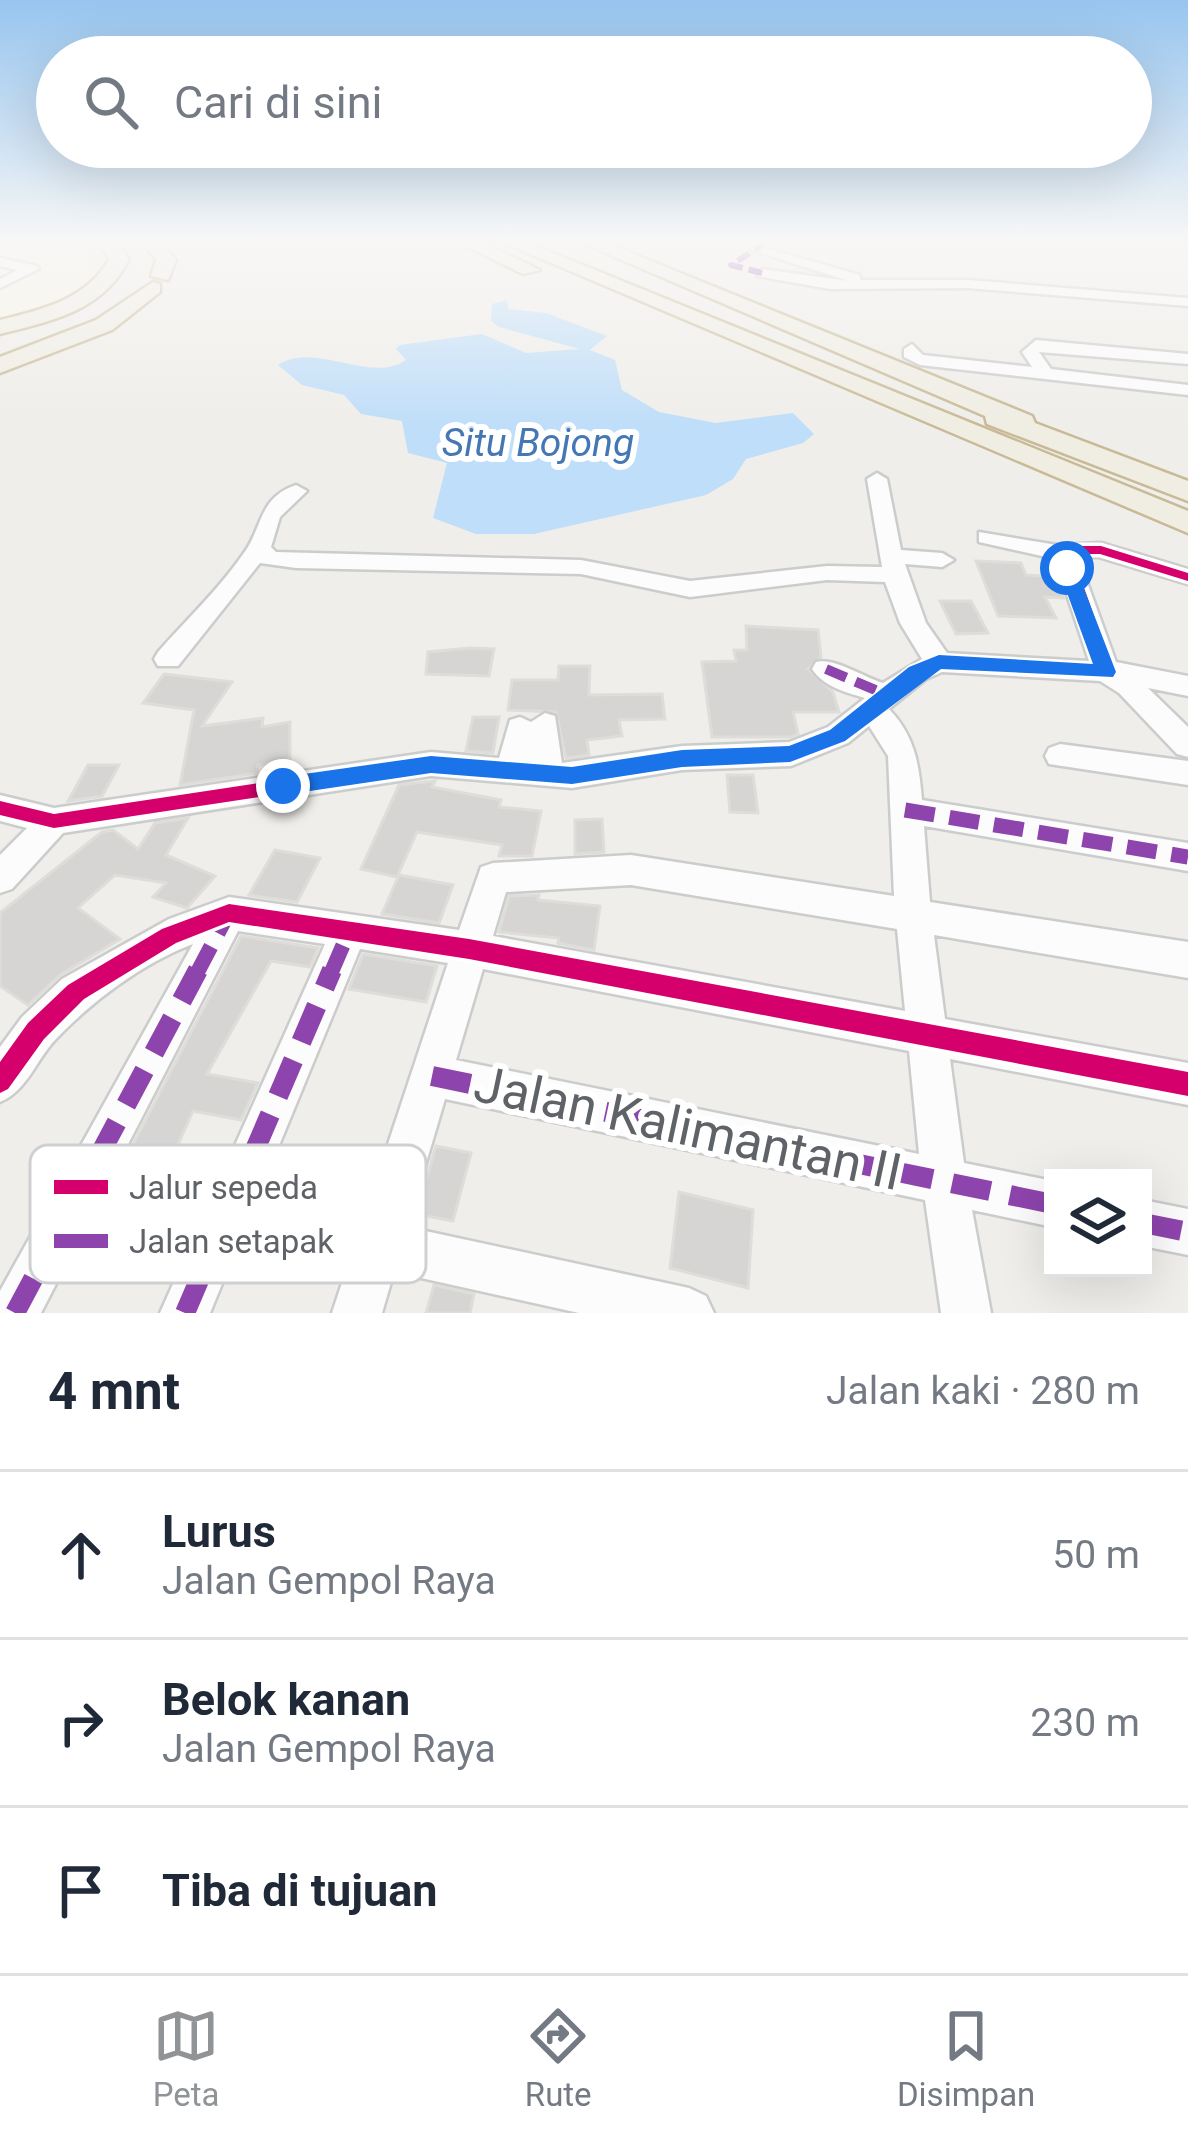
<!DOCTYPE html>
<html lang="id">
<meta charset="utf-8">
<style>
:root{--surface:#fff;--page:#f2f2f3;--text:#1f2937;--muted:#747a83;--line:#e0e1e3;--accent:#919496}
body{margin:0;font-family:Roboto,sans-serif;background:var(--page);color:var(--text)}
.controls{position:absolute;right:36px;bottom:36px;display:grid;overflow:hidden;border-radius:0px;box-shadow:0 12px 48px #0002}
.controls button{width:108px;height:108px;display:grid;place-items:center;padding:0;border:0;border-bottom:3px solid var(--line);background:var(--surface);color:var(--text);font:60px sans-serif}
.stop{position:absolute;width:36px;height:36px;margin:-27px;border:9px solid #1a73e8;border-radius:50%;background:#fff}
.stop.end{background:#1a73e8;border-color:#fff;box-shadow:0 3px 12px #0008}
.list{margin:0;padding:0;list-style:none}
h2{display:flex;justify-content:space-between;align-items:center;height:156px;margin:0;padding:0 48px;font-size:51px}
h2 small{font-size:39px;font-weight:400;color:var(--muted)}
.list li{display:grid;grid-template-columns:78px 1fr auto;gap:36px;align-items:center;box-sizing:border-box;height:168px;padding:0 48px;border-top:3px solid var(--line)}
.list b{display:block;font-size:45px;white-space:nowrap}
.list p{margin:0;font-size:39px;white-space:nowrap;color:var(--muted)}
.list em{font-size:39px;font-style:normal;color:var(--muted)}
.icon{flex:none;width:66px;height:66px;fill:none;stroke:currentColor;stroke-width:2;stroke-linecap:round;stroke-linejoin:round}
.map{position:relative;flex:none;width:1188px;height:1313px;overflow:hidden}
.search{position:absolute;background:var(--surface);box-shadow:0 12px 48px #0002;left:36px;right:36px;top:36px;height:132px;display:flex;align-items:center;gap:30px;box-sizing:border-box;padding:0 42px;border-radius:66px;color:var(--muted);font-size:45px}
.sheet{height:660px;background:var(--surface)}
nav{display:flex;justify-content:space-around;align-items:center;box-sizing:border-box;height:168px;border-top:3px solid var(--line);background:var(--surface);font-size:33px;color:var(--muted)}
nav a{display:grid;justify-items:center;gap:6px}
nav .on{color:var(--accent)}
.map>svg:first-child{display:block}
.commercial{fill:#f7f4e4}
.water{fill:#bfdef9}
.building{fill:#d6d5d3;stroke:#deddd9;stroke-width:3}
.lines{fill:none;stroke-linecap:round;stroke-linejoin:round}
.minor-casing{stroke:#cbcccc;stroke-width:5}
.highway-casing{stroke:#c8ba96;stroke-width:5}
.minor{fill:#fdfcfc;fill-rule:evenodd}
.highway{fill:#f0ede3;fill-rule:evenodd}
.quiet-far3{stroke:#8e44ad;stroke-width:6;stroke-dasharray:14 6;stroke-linecap:butt}
.quiet-far2{stroke:#8e44ad;stroke-width:10;stroke-dasharray:22 10;stroke-linecap:butt}
.quiet-far1{stroke:#8e44ad;stroke-width:15;stroke-dasharray:30 15;stroke-linecap:butt}
.quiet{stroke:#8e44ad;stroke-width:20;stroke-dasharray:39 20;stroke-linecap:butt}
.cycleway-casing{stroke:#fff;stroke-width:7}
.cycleway{fill:#d6006c;fill-rule:evenodd}
.route{fill:#1a73e8}
.labels{text-anchor:middle;dominant-baseline:central;stroke-width:12;stroke-linejoin:round;paint-order:stroke}
.far-water-label{font-size:39px;font-style:italic;fill:#4477b3;stroke:#fff}
.near-street-label{font-size:51px;fill:#5f6368;stroke:#fff}
.key{fill:#fff;stroke:#cfd0d2;stroke-width:3}
.key-label{font-size:33px;fill:#5f6368}
</style>
<div class="map">
<svg width="1188" height="1313" viewBox="0 0 1188 1313">
<rect width="100%" height="100%" fill="#efeeea"/>
<!-- commercial -->
<path class="commercial" d="M 0,242 L 73,246 L 97,262 L 71,297 L 0,318 Z"/>
<!-- water -->
<path class="water" d="M 507,300 L 508,309 L 546,313 L 607,336 L 590,350 L 615,360 L 622,390 L 659,412 L 716,423 L 793,413 L 814,434 L 803,443 L 746,459 L 733,479 L 706,495 L 534,534 L 476,534 L 433,518 L 447,463 L 408,453 L 402,421 L 361,414 L 344,395 L 302,385 L 278,365 C 315,340 371,385 406,360 L 396,349 L 400,345 L 482,334 L 526,353 L 580,349 L 499,327 L 491,321 L 492,304 Z"/>
<!-- building -->
<g class="building">
<path d="M 976,561 L 1021,563 L 1026,575 L 1056,577 L 1063,598 L 1045,597 L 1056,618 L 998,616 Z"/>
<path d="M 940,601 L 971,601 L 988,633 L 956,634 Z"/>
<path d="M 746,626 L 818,630 L 821,657 L 808,669 L 833,692 L 839,712 L 793,712 L 798,734 L 790,737 L 712,737 L 702,662 L 736,661 L 734,650 L 747,650 Z"/>
<path d="M 470,648 L 494,649 L 489,676 L 426,674 L 428,652 Z"/>
<path d="M 559,666 L 590,666 L 589,695 L 662,694 L 665,719 L 619,720 L 622,736 L 587,740 L 589,755 L 566,758 L 556,712 L 508,710 L 512,680 L 558,680 Z"/>
<path d="M 164,674 L 232,682 L 202,726 L 263,718 L 262,727 L 290,722 L 290,759 L 258,765 L 257,773 L 180,785 L 194,710 L 143,703 Z"/>
<path d="M 473,717 L 499,717 L 493,753 L 466,751 Z"/>
<path d="M 88,765 L 119,765 L 102,796 L 68,801 Z"/>
<path d="M 727,775 L 753,775 L 758,813 L 730,812 Z"/>
<path d="M 435,781 L 432,787 L 501,800 L 499,807 L 541,811 L 532,856 L 499,856 L 502,845 L 417,832 L 397,877 L 361,869 L 399,785 Z"/>
<path d="M 188,818 L 166,855 L 215,876 L 187,908 L 153,897 L 166,883 L 115,875 L 78,908 L 120,939 L 60,975 L 28,1005 L 0,986 L 0,913 L 102,832 L 113,830 L 138,849 L 155,823 Z"/>
<path d="M 602,819 L 604,852 L 575,854 L 575,820 Z"/>
<path d="M 275,850 L 320,858 L 297,902 L 249,895 Z"/>
<path d="M 399,875 L 453,885 L 439,923 L 382,914 Z"/>
<path d="M 539,895 L 538,900 L 600,906 L 594,950 L 558,943 L 559,938 L 499,932 L 509,896 Z"/>
<path d="M 241,936 L 318,948 L 310,967 L 271,961 L 207,1074 L 258,1083 L 241,1120 L 193,1111 L 172,1158 L 129,1152 Z"/>
<path d="M 363,954 L 437,966 L 426,1002 L 349,989 Z"/>
<path d="M 436,1146 L 471,1153 L 453,1221 L 416,1214 Z"/>
<path d="M 679,1192 L 753,1210 L 748,1288 L 670,1268 Z"/>
<path d="M 434,1285 L 474,1294 L 470,1313 L 426,1313 Z"/>
</g>
<g class="lines">
<defs>
<g id="minor">
<path d="M 751,244 L 860,275 L 860,280 L 968,280 L 1188,298 L 1188,306 L 968,288 L 830,289 L 757,276 L 762,269 L 849,281 L 751,250 Z"/>
<path d="M 0,258 L 37,266 L 39,269 L 0,288 L 0,279 L 18,270 L 0,266 Z"/>
<path d="M 1036,340 L 1188,354 L 1188,364 L 1039,352 L 1051,369 L 1188,385 L 1188,395 L 920,365 L 904,357 L 904,349 L 912,344 L 923,355 L 1032,367 L 1022,352 Z"/>
<path d="M 877,473 L 887,479 L 901,550 L 942,553 L 954,560 L 942,567 L 905,564 L 926,623 L 947,653 L 1089,661 L 1055,559 L 979,542 L 979,532 L 1057,545 L 1101,543 L 1188,569 L 1188,584 L 1099,557 L 1078,557 L 1116,662 L 1188,676 L 1188,696 L 1148,688 L 1188,727 L 1188,757 L 1177,754 L 1119,693 L 1100,681 L 942,672 L 926,679 L 889,709 C 915,736 919,764 922,800 L 1188,843 L 1188,871 L 924,826 L 930,902 L 1188,942 L 1188,978 L 934,935 L 945,1019 L 1188,1063 L 1188,1105 L 950,1059 L 964,1163 L 1053,1181 L 1053,1227 L 972,1210 L 991,1313 L 941,1313 L 925,1200 L 445,1099 L 407,1227 L 689,1288 L 706,1296 L 714,1313 L 579,1313 L 394,1272 L 382,1313 L 332,1313 L 448,963 L 360,949 L 210,1313 L 160,1313 L 325,944 L 238,931 L 41,1313 L 0,1313 L 0,1291 L 193,944 C 143,963 92,1001 55,1040 C 36,1060 27,1091 0,1102 L 0,1047 L 22,1017 L 62,979 L 169,919 L 229,897 L 459,930 L 481,867 L 493,863 L 631,855 L 894,896 L 888,756 L 869,726 L 848,743 L 791,766 L 682,770 L 572,788 L 431,776 L 63,833 L 12,889 L 0,893 L 0,855 L 27,828 L 0,821 L 0,795 L 54,808 L 431,752 L 499,758 L 510,720 L 520,717 L 531,722 L 545,713 L 555,716 L 562,763 L 682,746 L 789,742 L 828,727 L 865,698 C 845,692 824,687 812,669 L 816,662 C 834,657 863,677 883,683 L 922,659 L 900,623 L 885,582 L 827,580 L 690,597 L 581,574 L 296,568 L 260,563 L 178,666 L 158,666 L 154,659 L 158,652 C 187,619 222,586 246,550 C 263,524 260,497 296,485 L 307,491 L 280,517 L 271,547 L 276,552 L 581,560 L 690,581 L 827,566 L 882,567 L 867,479 ZM 631,885 L 897,929 L 905,1011 L 493,936 L 506,892 ZM 483,969 L 909,1051 L 919,1154 L 456,1060 Z"/>
<path d="M 1060,744 L 1188,761 L 1188,785 L 1049,764 L 1045,756 L 1049,748 Z"/>
<path d="M 1143,1200 L 1188,1209 L 1188,1255 L 1143,1246 Z"/>
</g>
<g id="highway">
<path d="M 98,242 L 116,242 L 129,259 C 104,311 51,321 0,334 L 0,320 C 41,310 88,299 109,259 Z"/>
<path d="M 143,242 L 161,242 L 176,260 L 168,280 L 151,276 L 156,260 Z"/>
<path d="M 458,242 L 482,242 L 540,270 L 523,274 Z"/>
<path d="M 502,242 L 526,242 L 1188,511 L 1188,533 Z"/>
<path d="M 580,242 L 604,242 L 1032,416 L 1035,423 L 1188,481 L 1188,501 L 987,424 L 985,416 Z"/>
<path d="M 153,282 L 160,284 L 160,292 L 112,330 L 0,373 L 0,357 L 96,320 Z"/>
</g>
</defs>
<!-- minor casing -->
<use href="#minor" class="minor-casing"/>
<!-- highway casing -->
<use href="#highway" class="highway-casing"/>
<!-- minor -->
<use href="#minor" class="minor"/>
<!-- highway -->
<use href="#highway" class="highway"/>
<!-- quiet-far3 -->
<path class="quiet-far3" d="M 762,273 L 731,265 L 767,242"/>
<!-- quiet-far2 -->
<path class="quiet-far2" d="M 826,669 L 887,695"/>
<!-- quiet-far1 -->
<g class="quiet-far1">
<path d="M 905,810 L 1188,857"/>
<path d="M 197,973 L 227,916"/>
<path d="M 331,973 L 350,929"/>
</g>
<!-- quiet -->
<g class="quiet">
<path d="M 432,1076 L 1053,1204"/>
<path d="M 1143,1223 L 1188,1232"/>
<path d="M 15,1313 L 198,970"/>
<path d="M 185,1313 L 332,970"/>
</g>
<defs>
<g id="cycleway">
<path d="M 1064,546 L 1101,546 L 1188,573 L 1188,581 L 1100,554 L 1072,554 L 1114,672 L 1111,676 L 941,667 L 921,676 L 844,739 L 791,760 L 682,765 L 572,783 L 431,771 L 54,828 L 0,815 L 0,801 L 54,814 L 431,757 L 572,769 L 682,751 L 790,748 L 832,731 L 911,668 L 939,657 L 1096,666 L 1058,550 Z"/>
<path d="M 229,904 L 469,939 L 1188,1072 L 1188,1096 L 469,959 L 229,922 L 176,943 L 84,999 L 44,1039 L 8,1089 L 0,1093 L 0,1062 L 28,1023 L 68,985 L 162,929 Z"/>
</g>
</defs>
<!-- cycleway casing -->
<use href="#cycleway" class="cycleway-casing"/>
<!-- cycleway -->
<use href="#cycleway" class="cycleway"/>
</g>
<!-- sky -->
<linearGradient id="sky" x2="0" y2="1"><stop stop-color="#97c5ef"/><stop offset="0.57" stop-color="#f8f7f6"/><stop offset="1" stop-color="#f8f7f6" stop-opacity="0"/></linearGradient>
<rect width="1188" height="425" fill="url(#sky)"/>
<!-- route -->
<path class="route" d="M 1067,563 L 1076,568 L 1116,672 L 1113,677 L 941,669 L 845,741 L 790,762 L 682,767 L 572,784 L 431,773 L 283,795 L 271,786 L 283,777 L 431,756 L 572,767 L 682,750 L 789,746 L 830,730 L 909,667 L 939,655 L 1093,664 L 1058,568 Z"/>
<g class="labels">
<!-- far-water labels -->
<g class="far-water-label">
<text x="538" y="443">Situ Bojong</text>
</g>
<!-- near-street labels -->
<g class="near-street-label">
<text transform="translate(688 1128) rotate(12)">Jalan Kalimantan II</text>
</g>
</g>
<!-- legend -->
<rect x="30" y="1145" width="396" height="138" rx="18" class="key"/>
<rect x="54" y="1180" width="54" height="14" fill="#d6006c"/>
<rect x="54" y="1234" width="54" height="14" fill="#8e44ad"/>
<g class="key-label">
<text x="129" y="1199">Jalur sepeda</text>
<text x="129" y="1253">Jalan setapak</text>
</g>
</svg>
<div class="controls">
<button><svg class="icon" aria-label="layers" viewBox="0 0 24 24"><path d="M12 4l9 5-9 5-9-5zM3 14l9 5 9-5"/></svg></button>
</div>
<div class="stop" style="left:1067px;top:568px"></div>
<div class="stop end" style="left:283px;top:786px"></div>
<div class="search"><svg class="icon" aria-label="search" viewBox="0 0 24 24"><circle cx="10" cy="10" r="6"/><path d="M15 15l6 6"/></svg>Cari di sini</div>
</div>
<section class="sheet">
<h2>4 mnt<small>Jalan kaki · 280 m</small></h2>
<ul class="list">
<li><svg class="icon" aria-label="ahead" viewBox="0 0 24 24"><path d="M12 20V5M6 11l6-6 6 6"/></svg><div><b>Lurus</b><p>Jalan Gempol Raya</p></div><em>50 m</em></li>
<li><svg class="icon" aria-label="right" viewBox="0 0 24 24"><path d="M7 20v-9h11M14 6l5 5-5 5"/></svg><div><b>Belok kanan</b><p>Jalan Gempol Raya</p></div><em>230 m</em></li>
<li><svg class="icon" aria-label="arrive" viewBox="0 0 24 24"><path d="M6 21V4h12l-3 4 3 4H6"/></svg><div><b>Tiba di tujuan</b></div></li>
</ul>
</section>
<nav>
<a class="on"><svg class="icon" aria-label="map" viewBox="0 0 24 24"><path d="M3 6l6-2 6 2 6-2v14l-6 2-6-2-6 2zM9 4v14M15 6v14"/></svg>Peta</a>
<a><svg class="icon" aria-label="directions" viewBox="0 0 24 24"><path d="M12 3l9 9-9 9-9-9zM9 14v-3h6M13 9l2 2-2 2"/></svg>Rute</a>
<a><svg class="icon" aria-label="saved" viewBox="0 0 24 24"><path d="M7 4h10v16l-5-4-5 4z"/></svg>Disimpan</a>
</nav>
